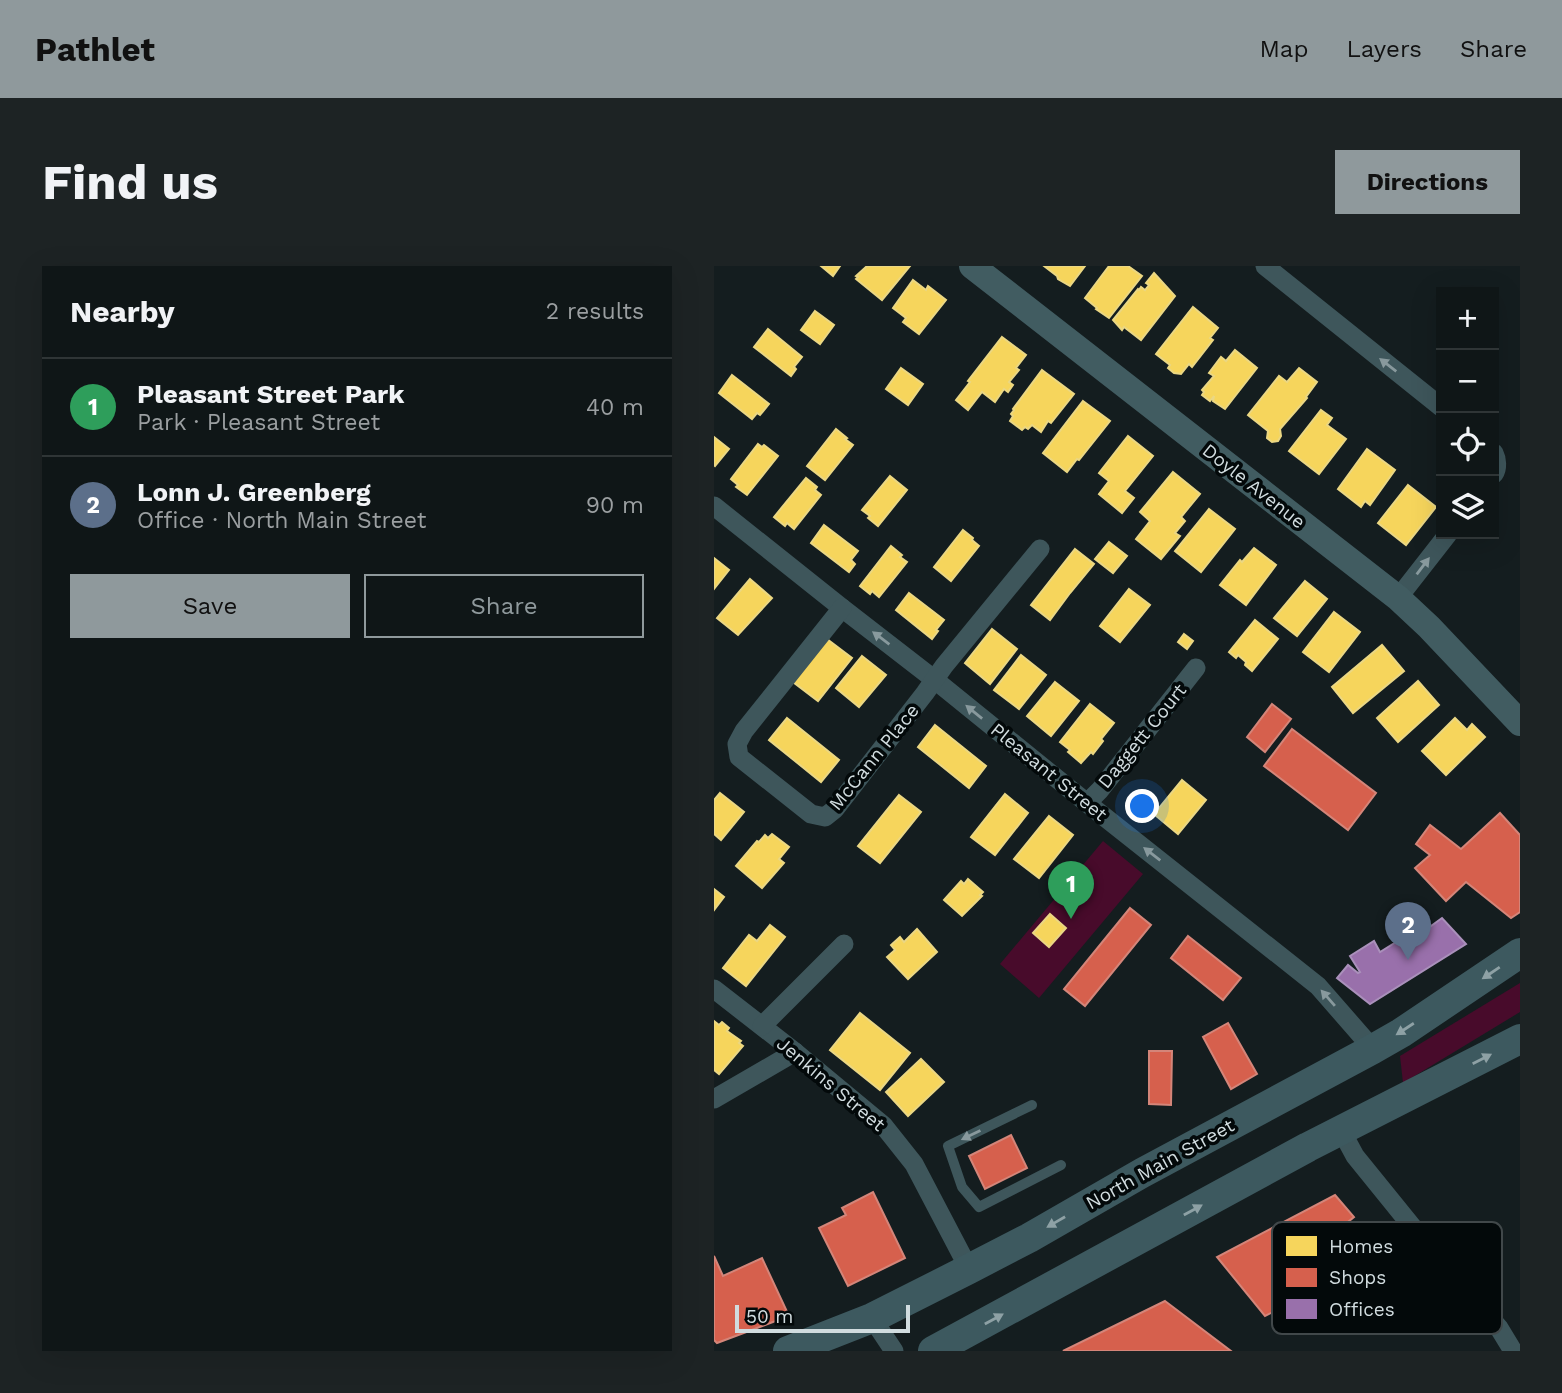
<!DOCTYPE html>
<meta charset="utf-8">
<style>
:root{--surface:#0f1617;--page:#1d2324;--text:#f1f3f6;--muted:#9b9fa1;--line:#2f3536;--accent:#8f999c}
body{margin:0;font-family:"Work Sans",sans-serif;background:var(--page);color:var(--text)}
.controls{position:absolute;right:21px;top:21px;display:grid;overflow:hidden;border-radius:0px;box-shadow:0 7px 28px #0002}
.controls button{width:63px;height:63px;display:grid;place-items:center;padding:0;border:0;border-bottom:2px solid var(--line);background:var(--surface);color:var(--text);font:35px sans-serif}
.scale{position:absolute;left:21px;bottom:18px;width:175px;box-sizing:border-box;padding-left:7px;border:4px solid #d1dcdf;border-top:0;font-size:19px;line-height:24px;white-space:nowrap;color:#d1dcdf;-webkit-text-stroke:5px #03090a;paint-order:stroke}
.you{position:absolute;left:429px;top:541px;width:24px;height:24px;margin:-18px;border:5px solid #fff;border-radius:50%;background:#1a73e8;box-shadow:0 0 0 10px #1a73e833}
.badge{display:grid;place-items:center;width:46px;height:46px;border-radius:50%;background:var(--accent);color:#fff;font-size:23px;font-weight:700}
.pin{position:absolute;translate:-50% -58px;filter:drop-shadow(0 2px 4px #0008)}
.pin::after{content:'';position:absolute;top:37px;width:24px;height:21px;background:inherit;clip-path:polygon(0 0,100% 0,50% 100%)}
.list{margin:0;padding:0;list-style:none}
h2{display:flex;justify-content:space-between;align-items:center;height:91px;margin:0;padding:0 28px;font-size:30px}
h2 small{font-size:23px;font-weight:400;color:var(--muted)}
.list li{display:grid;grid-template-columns:46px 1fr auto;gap:21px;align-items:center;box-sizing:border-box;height:98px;padding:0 28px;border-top:2px solid var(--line)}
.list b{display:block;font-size:26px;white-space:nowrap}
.list p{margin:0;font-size:23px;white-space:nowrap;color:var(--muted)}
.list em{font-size:23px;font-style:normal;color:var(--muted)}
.actions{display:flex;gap:14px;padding:21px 28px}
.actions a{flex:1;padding:16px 0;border:2px solid var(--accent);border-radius:0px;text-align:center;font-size:24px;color:var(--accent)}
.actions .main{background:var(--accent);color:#111}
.icon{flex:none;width:38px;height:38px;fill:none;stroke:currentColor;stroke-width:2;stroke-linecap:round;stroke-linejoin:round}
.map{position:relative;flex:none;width:806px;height:1085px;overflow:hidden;border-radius:0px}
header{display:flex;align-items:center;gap:42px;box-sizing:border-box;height:98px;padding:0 35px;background:var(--accent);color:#111}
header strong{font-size:33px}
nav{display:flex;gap:38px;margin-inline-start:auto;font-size:24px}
.intro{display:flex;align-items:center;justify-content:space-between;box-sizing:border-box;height:168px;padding:0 42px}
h1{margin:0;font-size:49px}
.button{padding:18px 32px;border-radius:0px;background:var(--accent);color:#111;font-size:24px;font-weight:700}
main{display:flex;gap:42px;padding:0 42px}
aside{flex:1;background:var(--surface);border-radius:0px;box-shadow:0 7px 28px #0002}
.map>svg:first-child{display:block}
.green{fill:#480b2b}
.homes{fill:#f6d55c;stroke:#ebd783;stroke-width:2}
.shops{fill:#d6604d;stroke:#d48579;stroke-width:2}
.offices{fill:#9970ab;stroke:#aa90bb;stroke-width:2}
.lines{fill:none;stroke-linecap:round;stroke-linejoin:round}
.service{stroke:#3e565b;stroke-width:10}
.minor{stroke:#3e565b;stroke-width:19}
.secondary{stroke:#415c61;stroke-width:26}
.primary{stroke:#3d595f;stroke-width:30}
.oneway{fill:#88999d}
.oneway2{fill:#8ea1a5}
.labels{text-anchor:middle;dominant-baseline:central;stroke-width:7;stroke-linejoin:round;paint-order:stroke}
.street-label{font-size:19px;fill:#d1dcdf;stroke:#03090a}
.key{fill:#03090a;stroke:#41484a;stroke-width:2}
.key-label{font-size:19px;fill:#d1dcdf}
</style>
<header>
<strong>Pathlet</strong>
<nav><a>Map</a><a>Layers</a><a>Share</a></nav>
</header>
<div class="intro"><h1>Find us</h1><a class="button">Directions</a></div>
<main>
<aside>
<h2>Nearby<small>2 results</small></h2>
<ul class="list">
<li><span class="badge" style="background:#2e9e5b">1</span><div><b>Pleasant Street Park</b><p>Park · Pleasant Street</p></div><em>40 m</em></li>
<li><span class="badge" style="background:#5c6f8a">2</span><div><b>Lonn J. Greenberg</b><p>Office · North Main Street</p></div><em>90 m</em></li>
</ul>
<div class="actions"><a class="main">Save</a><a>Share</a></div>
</aside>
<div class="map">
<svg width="806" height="1085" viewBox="0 0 806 1085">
<rect width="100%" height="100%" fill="#141d1f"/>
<!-- green -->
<g class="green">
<path d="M 389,575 L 429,608 L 325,732 L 286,698 Z"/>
<path d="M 806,717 L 806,746 L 689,817 L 686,790 Z"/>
</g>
<!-- homes -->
<g class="homes">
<path d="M 107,0 L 126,0 L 119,10 Z"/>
<path d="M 153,0 L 196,0 L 168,34 L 142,13 L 144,11 L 142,10 Z"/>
<path d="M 330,0 L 371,0 L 356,20 L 344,13 L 343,10 Z"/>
<path d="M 395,0 L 414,0 L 428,10 L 395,52 L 382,43 L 383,42 L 371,32 Z"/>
<path d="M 440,7 L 461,30 L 427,74 L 410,61 L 408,64 L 399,54 L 424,23 L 425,24 L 427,21 L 431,24 L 435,19 L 432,17 Z"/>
<path d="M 199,14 L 212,24 L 214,20 L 232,34 L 205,68 L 189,56 L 192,52 L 179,42 Z"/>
<path d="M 479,41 L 504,62 L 496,72 L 499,74 L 478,101 L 475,98 L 467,108 L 460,107 L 454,102 L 456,99 L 442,88 Z"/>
<path d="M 101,45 L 120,59 L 106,78 L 87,64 Z"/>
<path d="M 54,63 L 88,91 L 80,101 L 82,103 L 77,110 L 40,81 Z"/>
<path d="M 288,71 L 312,89 L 302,102 L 305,104 L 295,116 L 299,119 L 294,126 L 290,123 L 281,136 L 268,126 L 254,144 L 242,134 L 256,116 L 254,115 Z"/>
<path d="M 521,84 L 543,102 L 511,143 L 499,135 L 500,130 L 496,135 L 488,129 L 490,126 L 488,124 L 500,110 L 495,107 L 507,91 L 512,95 Z"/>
<path d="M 187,102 L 209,118 L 194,139 L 172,123 Z"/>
<path d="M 585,102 L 603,116 L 592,131 L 593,132 L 566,163 L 567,170 L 564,175 L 558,176 L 553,172 L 554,165 L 534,149 L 565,110 L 573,116 Z"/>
<path d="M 328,104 L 360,128 L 337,157 L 334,155 L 327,166 L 318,159 L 314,163 L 311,161 L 308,164 L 296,155 L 299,150 L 297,148 L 300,144 L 299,143 Z"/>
<path d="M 18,109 L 55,138 L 46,149 L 43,147 L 38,153 L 5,127 Z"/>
<path d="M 369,135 L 396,155 L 365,194 L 363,193 L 353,206 L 329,187 Z"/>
<path d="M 607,144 L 618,152 L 613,159 L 632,173 L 605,208 L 575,185 Z"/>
<path d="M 122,163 L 133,172 L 131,173 L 139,179 L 111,214 L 93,200 Z"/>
<path d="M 414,170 L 439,190 L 411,225 L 420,232 L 408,247 L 385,228 L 395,215 L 385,207 Z"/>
<path d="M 0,171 L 15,183 L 1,200 L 0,199 Z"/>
<path d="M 44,178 L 48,181 L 50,179 L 64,190 L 33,229 L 22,221 L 24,219 L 17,213 Z"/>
<path d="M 653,183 L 681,204 L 656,239 L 651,235 L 647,241 L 624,223 Z"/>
<path d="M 459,206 L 486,228 L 467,251 L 471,255 L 461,267 L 466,270 L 447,293 L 422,273 L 436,255 L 426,246 Z"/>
<path d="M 176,210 L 193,224 L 164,260 L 154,252 L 156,250 L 148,244 Z"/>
<path d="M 92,212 L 103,221 L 101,224 L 107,229 L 80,263 L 73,257 L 71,260 L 60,251 Z"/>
<path d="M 694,219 L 722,241 L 692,279 L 664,257 Z"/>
<path d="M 495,243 L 521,263 L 487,306 L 461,285 Z"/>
<path d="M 110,259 L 144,285 L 137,294 L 141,298 L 135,306 L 97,277 Z"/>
<path d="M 249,264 L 259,272 L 258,274 L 265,280 L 237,315 L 220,301 Z"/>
<path d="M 395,276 L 413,290 L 399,307 L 381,293 Z"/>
<path d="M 177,280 L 188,289 L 186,291 L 193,296 L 165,331 L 158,325 L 156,328 L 146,320 Z"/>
<path d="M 540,282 L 562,299 L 532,339 L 506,319 L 526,294 L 528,296 Z"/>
<path d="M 361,283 L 380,298 L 356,327 L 336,354 L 317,339 Z"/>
<path d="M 0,292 L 15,304 L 0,323 Z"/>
<path d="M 36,313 L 58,332 L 24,369 L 3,352 Z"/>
<path d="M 591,315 L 613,333 L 583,370 L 560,352 Z"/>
<path d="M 415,323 L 436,339 L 406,376 L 386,360 Z"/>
<path d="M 195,327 L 230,354 L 222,364 L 224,365 L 218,373 L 182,344 Z"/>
<path d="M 620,346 L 646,366 L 615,406 L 589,386 Z"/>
<path d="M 541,354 L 564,373 L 538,405 L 531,399 L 532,396 L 524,389 L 522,392 L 515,386 Z"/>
<path d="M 278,363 L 303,383 L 276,418 L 251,397 Z"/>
<path d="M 470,368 L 479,375 L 473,383 L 464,376 Z"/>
<path d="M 113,373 L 138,392 L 104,435 L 79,416 Z"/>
<path d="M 668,379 L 690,405 L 639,447 L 618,421 Z"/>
<path d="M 307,389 L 332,409 L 305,443 L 280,424 Z"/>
<path d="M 148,390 L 172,409 L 145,441 L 122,422 Z"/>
<path d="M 704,415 L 725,439 L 684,476 L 663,452 Z"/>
<path d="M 341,416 L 365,435 L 337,470 L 313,450 Z"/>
<path d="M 376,438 L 400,457 L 387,473 L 389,475 L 379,488 L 377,486 L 367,497 L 354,486 L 356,484 L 346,476 Z"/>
<path d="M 73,452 L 125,494 L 107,516 L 55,474 Z"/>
<path d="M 741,452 L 753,464 L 758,458 L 771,471 L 732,509 L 708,485 Z"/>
<path d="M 221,459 L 272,500 L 255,522 L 204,481 Z"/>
<path d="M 468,514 L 492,534 L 464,568 L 440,548 Z"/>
<path d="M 6,527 L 30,546 L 7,574 L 0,568 L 0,534 Z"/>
<path d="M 291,528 L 314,547 L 281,589 L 257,571 Z"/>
<path d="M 185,529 L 207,546 L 166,597 L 144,580 Z"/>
<path d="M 335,550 L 359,569 L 325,612 L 300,593 Z"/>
<path d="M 58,568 L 75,581 L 65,593 L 70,597 L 48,622 L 22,600 L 43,575 L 45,576 L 51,569 L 54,572 Z"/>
<path d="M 254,613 L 269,626 L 266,629 L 268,630 L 248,650 L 230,634 L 247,615 L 250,618 Z"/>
<path d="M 0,623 L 10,631 L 0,644 Z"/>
<path d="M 336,648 L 352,662 L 335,681 L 319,667 Z"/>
<path d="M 56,659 L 71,671 L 32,720 L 9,702 L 35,669 L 43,675 Z"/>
<path d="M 203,663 L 223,686 L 194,713 L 173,691 L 181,684 L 177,679 L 186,671 L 190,676 Z"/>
<path d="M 146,747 L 196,787 L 166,824 L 116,784 Z"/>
<path d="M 0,755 L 5,759 L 8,756 L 15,762 L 13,765 L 27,775 L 25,777 L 29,780 L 5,808 L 0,804 Z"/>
<path d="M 207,793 L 230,816 L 194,850 L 172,826 Z"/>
</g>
<!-- shops -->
<g class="shops">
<path d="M 558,438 L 577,453 L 551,486 L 533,471 Z"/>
<path d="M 578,463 L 662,527 L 634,564 L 550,500 Z"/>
<path d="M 786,547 L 806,569 L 806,646 L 797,652 L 752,616 L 732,635 L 701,602 L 716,589 L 702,578 L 716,559 L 747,583 Z"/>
<path d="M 416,642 L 437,659 L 371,740 L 350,723 Z"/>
<path d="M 474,670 L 527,712 L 509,734 L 457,692 Z"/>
<path d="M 514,757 L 543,808 L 517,823 L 489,771 Z"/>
<path d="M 435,785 L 458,785 L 457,839 L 435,838 Z"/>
<path d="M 297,869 L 313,902 L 271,923 L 255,890 Z"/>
<path d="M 159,926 L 191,992 L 134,1020 L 105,962 L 132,949 L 128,942 Z"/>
<path d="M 621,929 L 640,951 L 619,968 L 652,1007 L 567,1053 L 561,1045 L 551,1050 L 503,991 Z"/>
<path d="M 0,990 L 9,1010 L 48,992 L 75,1050 L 3,1077 L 0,1074 Z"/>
<path d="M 451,1035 L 517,1085 L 349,1085 Z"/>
</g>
<!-- offices -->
<path class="offices" d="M 707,645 L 717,660 L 728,652 L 752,678 L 656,738 L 623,712 L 634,699 L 644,707 L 646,706 L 636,690 L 660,675 L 666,686 L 690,671 L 684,660 Z"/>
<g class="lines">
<!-- service -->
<path class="service" d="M 318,839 L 234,880 L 248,921 L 265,941 L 347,899"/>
<!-- minor -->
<g class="minor">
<path d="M 551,0 L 727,141"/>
<path d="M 780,187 C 783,193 784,202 780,208"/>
<path d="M 0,240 L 128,342 L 221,414 L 373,537 L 604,720 L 659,783"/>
<path d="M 684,332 L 734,268"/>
<path d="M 128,342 L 30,465 L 23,478 L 25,491 L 97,548 L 111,551 L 121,543 L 211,427 L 230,400 L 326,283"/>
<path d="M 373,537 L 386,524 L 482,402"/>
<path d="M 0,723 L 81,786 L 169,859 L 200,898 L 255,1003"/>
<path d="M 48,760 L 130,678"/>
<path d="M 0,833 L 81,786"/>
<path d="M 627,864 L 641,890 L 705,969 L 785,1062 L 799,1085"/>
<path d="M 158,1052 L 180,1085"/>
</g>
<!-- secondary -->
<path class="secondary" d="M 258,0 L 684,332 L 715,361 L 806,457"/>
<!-- primary -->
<g class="primary">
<path d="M 74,1085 L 158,1052 L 255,1003 L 315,972 L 428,907 L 659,783 L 687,767 L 806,687"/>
<path d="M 219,1085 L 594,881 L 806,773"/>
</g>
</g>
<!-- one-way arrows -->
<defs><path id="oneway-solid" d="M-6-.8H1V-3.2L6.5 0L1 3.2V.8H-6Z" transform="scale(1.75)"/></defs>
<g class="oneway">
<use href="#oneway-solid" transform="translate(674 99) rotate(-142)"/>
<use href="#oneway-solid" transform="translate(709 300) rotate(-53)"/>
<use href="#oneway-solid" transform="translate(167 372) rotate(-143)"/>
<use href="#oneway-solid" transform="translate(260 446) rotate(-141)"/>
<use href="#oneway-solid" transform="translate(438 588) rotate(-142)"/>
<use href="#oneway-solid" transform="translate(614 732) rotate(-131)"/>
<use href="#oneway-solid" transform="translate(257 869) rotate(154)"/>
</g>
<g class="oneway2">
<use href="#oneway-solid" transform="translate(777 707) rotate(146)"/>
<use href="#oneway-solid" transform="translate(691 763) rotate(147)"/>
<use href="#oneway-solid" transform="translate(768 793) rotate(-27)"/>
<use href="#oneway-solid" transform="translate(479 944) rotate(-29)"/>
<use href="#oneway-solid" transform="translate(342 956) rotate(150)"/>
<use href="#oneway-solid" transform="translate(280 1053) rotate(-29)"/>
</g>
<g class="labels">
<!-- street labels -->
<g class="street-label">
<text transform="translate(540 220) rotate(38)">Doyle Avenue</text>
<text transform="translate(428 470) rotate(-51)">Daggett Court</text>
<text transform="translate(160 491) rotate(-51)">McCann Place</text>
<text transform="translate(335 506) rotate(39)">Pleasant Street</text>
<text transform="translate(117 818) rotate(40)">Jenkins Street</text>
<text transform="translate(446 898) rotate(-29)">North Main Street</text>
</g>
</g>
<!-- legend -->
<rect x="558" y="956" width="230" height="112" rx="10" class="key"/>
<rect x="572" y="970" width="31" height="20" fill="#f6d55c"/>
<rect x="572" y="1002" width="31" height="19" fill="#d6604d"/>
<rect x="572" y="1033" width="31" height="20" fill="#9970ab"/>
<g class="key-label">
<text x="615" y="987">Homes</text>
<text x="615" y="1018">Shops</text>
<text x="615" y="1050">Offices</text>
</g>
</svg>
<div class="controls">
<button>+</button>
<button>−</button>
<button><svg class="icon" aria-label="locate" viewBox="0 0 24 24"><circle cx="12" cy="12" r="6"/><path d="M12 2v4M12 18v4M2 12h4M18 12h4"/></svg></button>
<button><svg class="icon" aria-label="layers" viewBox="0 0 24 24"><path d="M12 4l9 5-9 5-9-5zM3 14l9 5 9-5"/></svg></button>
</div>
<div class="scale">50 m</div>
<div class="you"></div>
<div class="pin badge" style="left:357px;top:653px;background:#2e9e5b">1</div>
<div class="pin badge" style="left:694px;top:694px;background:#5c6f8a">2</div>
</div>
</main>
